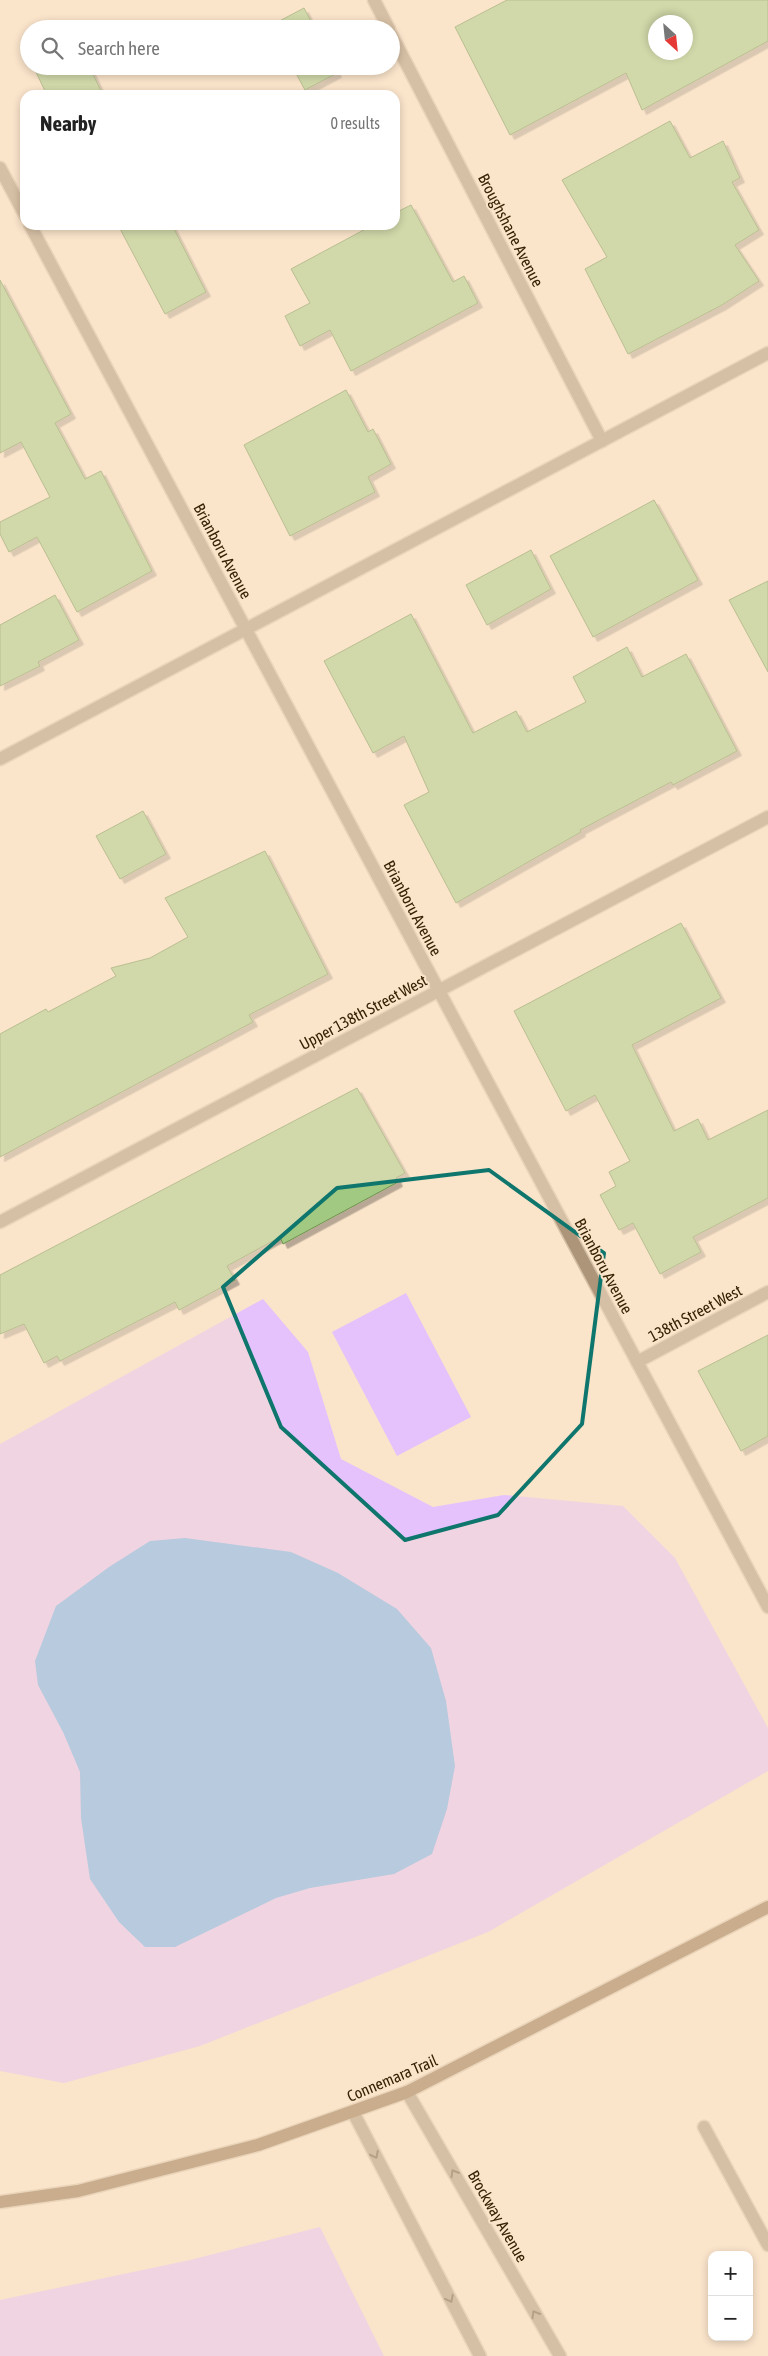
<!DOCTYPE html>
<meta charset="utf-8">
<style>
:root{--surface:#fff;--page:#f6f6f6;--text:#222;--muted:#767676;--line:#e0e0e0}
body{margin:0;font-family:"Asap Condensed",sans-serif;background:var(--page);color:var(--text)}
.controls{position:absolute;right:15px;bottom:15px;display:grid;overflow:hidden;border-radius:10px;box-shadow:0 2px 8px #0003}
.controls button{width:45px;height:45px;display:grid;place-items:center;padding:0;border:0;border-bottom:1px solid var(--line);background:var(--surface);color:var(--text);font:25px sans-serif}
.compass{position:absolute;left:648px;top:15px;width:45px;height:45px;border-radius:50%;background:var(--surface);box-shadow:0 2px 8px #0003;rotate:153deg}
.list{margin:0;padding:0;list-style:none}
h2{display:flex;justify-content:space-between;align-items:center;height:65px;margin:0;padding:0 20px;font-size:21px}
h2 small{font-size:16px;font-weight:400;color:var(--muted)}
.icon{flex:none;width:28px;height:28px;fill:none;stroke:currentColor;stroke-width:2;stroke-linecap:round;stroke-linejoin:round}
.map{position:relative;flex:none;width:768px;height:2356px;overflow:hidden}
.search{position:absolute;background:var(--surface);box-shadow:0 2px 8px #0003;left:20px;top:20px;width:380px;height:55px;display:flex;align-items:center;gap:12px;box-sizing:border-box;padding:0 18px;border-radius:28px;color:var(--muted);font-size:19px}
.panel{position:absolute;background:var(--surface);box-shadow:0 2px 8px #0003;left:20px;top:90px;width:380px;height:140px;border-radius:15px}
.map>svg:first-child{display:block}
.green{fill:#e6c2fd}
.water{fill:#67abf6}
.building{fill:#a1c981;stroke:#6c924c;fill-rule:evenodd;filter:url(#shadow)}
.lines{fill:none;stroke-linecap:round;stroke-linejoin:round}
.lane-casing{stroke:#d7c1a6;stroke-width:15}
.street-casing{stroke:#d7c1a6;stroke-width:15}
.secondary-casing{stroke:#d7c1a6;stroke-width:15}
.lane{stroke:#ac9579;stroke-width:12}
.street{stroke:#ac9579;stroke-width:12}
.secondary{stroke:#8e6c42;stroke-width:12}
.oneway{stroke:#665033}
.marked{fill:none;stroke:#0f766e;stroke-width:4;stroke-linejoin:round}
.labels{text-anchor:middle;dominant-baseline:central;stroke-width:4;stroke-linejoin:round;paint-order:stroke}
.street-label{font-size:16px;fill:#372204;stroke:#fae4ca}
</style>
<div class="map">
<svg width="768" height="2356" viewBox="0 0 768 2356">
<defs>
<filter id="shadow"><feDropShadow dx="4.5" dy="4.5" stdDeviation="0" flood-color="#0004"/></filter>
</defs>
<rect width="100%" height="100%" fill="#fae4ca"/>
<!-- green -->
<g class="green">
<path d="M 406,1293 L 471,1417 L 397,1456 L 332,1332 Z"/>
<path d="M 263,1299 L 308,1352 L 341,1459 L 433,1507 L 504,1495 L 623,1506 L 675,1558 L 768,1728 L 768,1771 L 488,1932 L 200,2046 L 64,2083 L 0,2071 L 0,1444 Z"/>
<path d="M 320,2227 L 384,2356 L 0,2356 L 0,2300 L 190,2260 Z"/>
</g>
<!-- water -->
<path class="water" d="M 185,1538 L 291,1552 L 338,1573 L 397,1609 L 431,1648 L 446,1701 L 455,1766 L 447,1809 L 432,1854 L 394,1874 L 310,1888 L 276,1898 L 175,1947 L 145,1947 L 119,1922 L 90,1879 L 81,1818 L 80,1772 L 63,1732 L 38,1685 L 35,1661 L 56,1606 L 109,1567 L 150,1541 Z"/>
<!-- building -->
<g class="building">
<path d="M 507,0 L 768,0 L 768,41 L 642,110 L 626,73 L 510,135 L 455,27 ZM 656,22 L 686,22 L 686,52 L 656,52 Z"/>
<path d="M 304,8 L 315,29 L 271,29 L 270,26 Z"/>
<path d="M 33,66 L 89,66 L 103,95 L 47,95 Z"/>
<path d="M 292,66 L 334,66 L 337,73 L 305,90 Z"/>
<path d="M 670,121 L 690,158 L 723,141 L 740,178 L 732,182 L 759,230 L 735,245 L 759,281 L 722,305 L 628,354 L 585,269 L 607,257 L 562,180 Z"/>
<path d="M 411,205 L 453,282 L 464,276 L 478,303 L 351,371 L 330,330 L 300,346 L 285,316 L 310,303 L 291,269 L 373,225 L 395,225 L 395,213 Z"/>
<path d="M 118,225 L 172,225 L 206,292 L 165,314 Z"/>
<path d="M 0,280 L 71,414 L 55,423 L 85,479 L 101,471 L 152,571 L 77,612 L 37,537 L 9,552 L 0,534 L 0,522 L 50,497 L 21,442 L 0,453 Z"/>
<path d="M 346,390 L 368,432 L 373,429 L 391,464 L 368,477 L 375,492 L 290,536 L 244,445 Z"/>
<path d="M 654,500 L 698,580 L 593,637 L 550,556 Z"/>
<path d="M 531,550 L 551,589 L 487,625 L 466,585 Z"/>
<path d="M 768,581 L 768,672 L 729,600 Z"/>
<path d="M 55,595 L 79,640 L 38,662 L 40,666 L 0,686 L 0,625 Z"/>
<path d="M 411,614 L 473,733 L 516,711 L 527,732 L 586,702 L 573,677 L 627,647 L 642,677 L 686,654 L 737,751 L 673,785 L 671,782 L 580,830 L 581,832 L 456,903 L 404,805 L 429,792 L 404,736 L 373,753 L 324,661 Z"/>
<path d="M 143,811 L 166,854 L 120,879 L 96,836 Z"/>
<path d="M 265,851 L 328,974 L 249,1015 L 253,1022 L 0,1157 L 0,1034 L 46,1009 L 48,1012 L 116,976 L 111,968 L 150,958 L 188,937 L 165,898 Z"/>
<path d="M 681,923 L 721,998 L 632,1045 L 674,1131 L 698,1119 L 708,1140 L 768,1110 L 768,1198 L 693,1237 L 701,1252 L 660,1274 L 633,1223 L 619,1230 L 600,1195 L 616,1186 L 609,1172 L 630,1161 L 595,1095 L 566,1111 L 514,1011 Z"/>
<path d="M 357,1088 L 405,1173 L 396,1178 L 398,1182 L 283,1244 L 280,1237 L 227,1266 L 235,1280 L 179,1310 L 175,1302 L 60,1361 L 57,1356 L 44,1363 L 24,1324 L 0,1334 L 0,1275 Z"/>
<path d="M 768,1335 L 768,1436 L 741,1451 L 698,1371 Z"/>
</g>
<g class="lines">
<defs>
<g id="lane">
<path d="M 374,0 L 389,29"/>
<path d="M 391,34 L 602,441"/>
<path d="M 0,168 L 25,215"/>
<path d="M 30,225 L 768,1607"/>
<path d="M 0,759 L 768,353"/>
<path d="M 0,1222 L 768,817"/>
<path d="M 637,1362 L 768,1292"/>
</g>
<g id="street">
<path d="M 407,2092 L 560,2356"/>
<path d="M 353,2112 L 480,2356"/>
<path d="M 704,2127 L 768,2245"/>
</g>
<path id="secondary" d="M 0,2202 L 78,2191 L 258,2145 L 407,2092 L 768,1907"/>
</defs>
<!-- lane casing -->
<use href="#lane" class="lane-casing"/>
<!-- street casing -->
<use href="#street" class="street-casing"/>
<!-- secondary casing -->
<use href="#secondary" class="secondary-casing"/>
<!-- lane -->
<use href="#lane" class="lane"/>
<!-- street -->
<use href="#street" class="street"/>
<!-- secondary -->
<use href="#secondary" class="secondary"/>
</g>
<!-- one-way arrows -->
<defs><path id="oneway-chevron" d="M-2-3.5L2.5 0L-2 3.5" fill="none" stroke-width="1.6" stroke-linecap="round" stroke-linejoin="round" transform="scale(1.25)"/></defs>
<g class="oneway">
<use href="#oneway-chevron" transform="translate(375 2155) rotate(63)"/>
<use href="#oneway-chevron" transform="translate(454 2173) rotate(-120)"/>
<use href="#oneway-chevron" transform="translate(450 2299) rotate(62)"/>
<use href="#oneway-chevron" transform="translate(535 2314) rotate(-120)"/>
</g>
<!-- marked area -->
<path d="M0 0H768V2356H0ZM 489,1170 L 604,1253 L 582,1424 L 498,1515 L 405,1540 L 281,1427 L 223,1287 L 337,1188 Z" fill="#fae4ca" fill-opacity=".55" fill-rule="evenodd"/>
<path class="marked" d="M 489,1170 L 604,1253 L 582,1424 L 498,1515 L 405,1540 L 281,1427 L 223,1287 L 337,1188 Z"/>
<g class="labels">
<!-- street labels -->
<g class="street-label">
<text transform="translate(511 230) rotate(63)">Broughshane Avenue</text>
<text transform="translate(223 551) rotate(62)">Brianboru Avenue</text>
<text transform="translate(413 908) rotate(62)">Brianboru Avenue</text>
<text transform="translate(363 1012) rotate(-28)">Upper 138th Street West</text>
<text transform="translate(604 1266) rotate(62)">Brianboru Avenue</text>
<text transform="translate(695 1313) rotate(-28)">138th Street West</text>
<text transform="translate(392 2078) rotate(-23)">Connemara Trail</text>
<text transform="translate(498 2216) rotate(60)">Brockway Avenue</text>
</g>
</g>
</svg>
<div class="controls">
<button>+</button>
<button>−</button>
</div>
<svg class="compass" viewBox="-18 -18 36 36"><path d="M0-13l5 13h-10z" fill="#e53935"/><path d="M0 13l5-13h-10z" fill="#767676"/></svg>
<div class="search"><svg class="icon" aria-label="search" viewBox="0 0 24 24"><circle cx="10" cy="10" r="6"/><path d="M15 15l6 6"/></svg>Search here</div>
<section class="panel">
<h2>Nearby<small>0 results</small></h2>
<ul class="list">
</ul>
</section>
</div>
